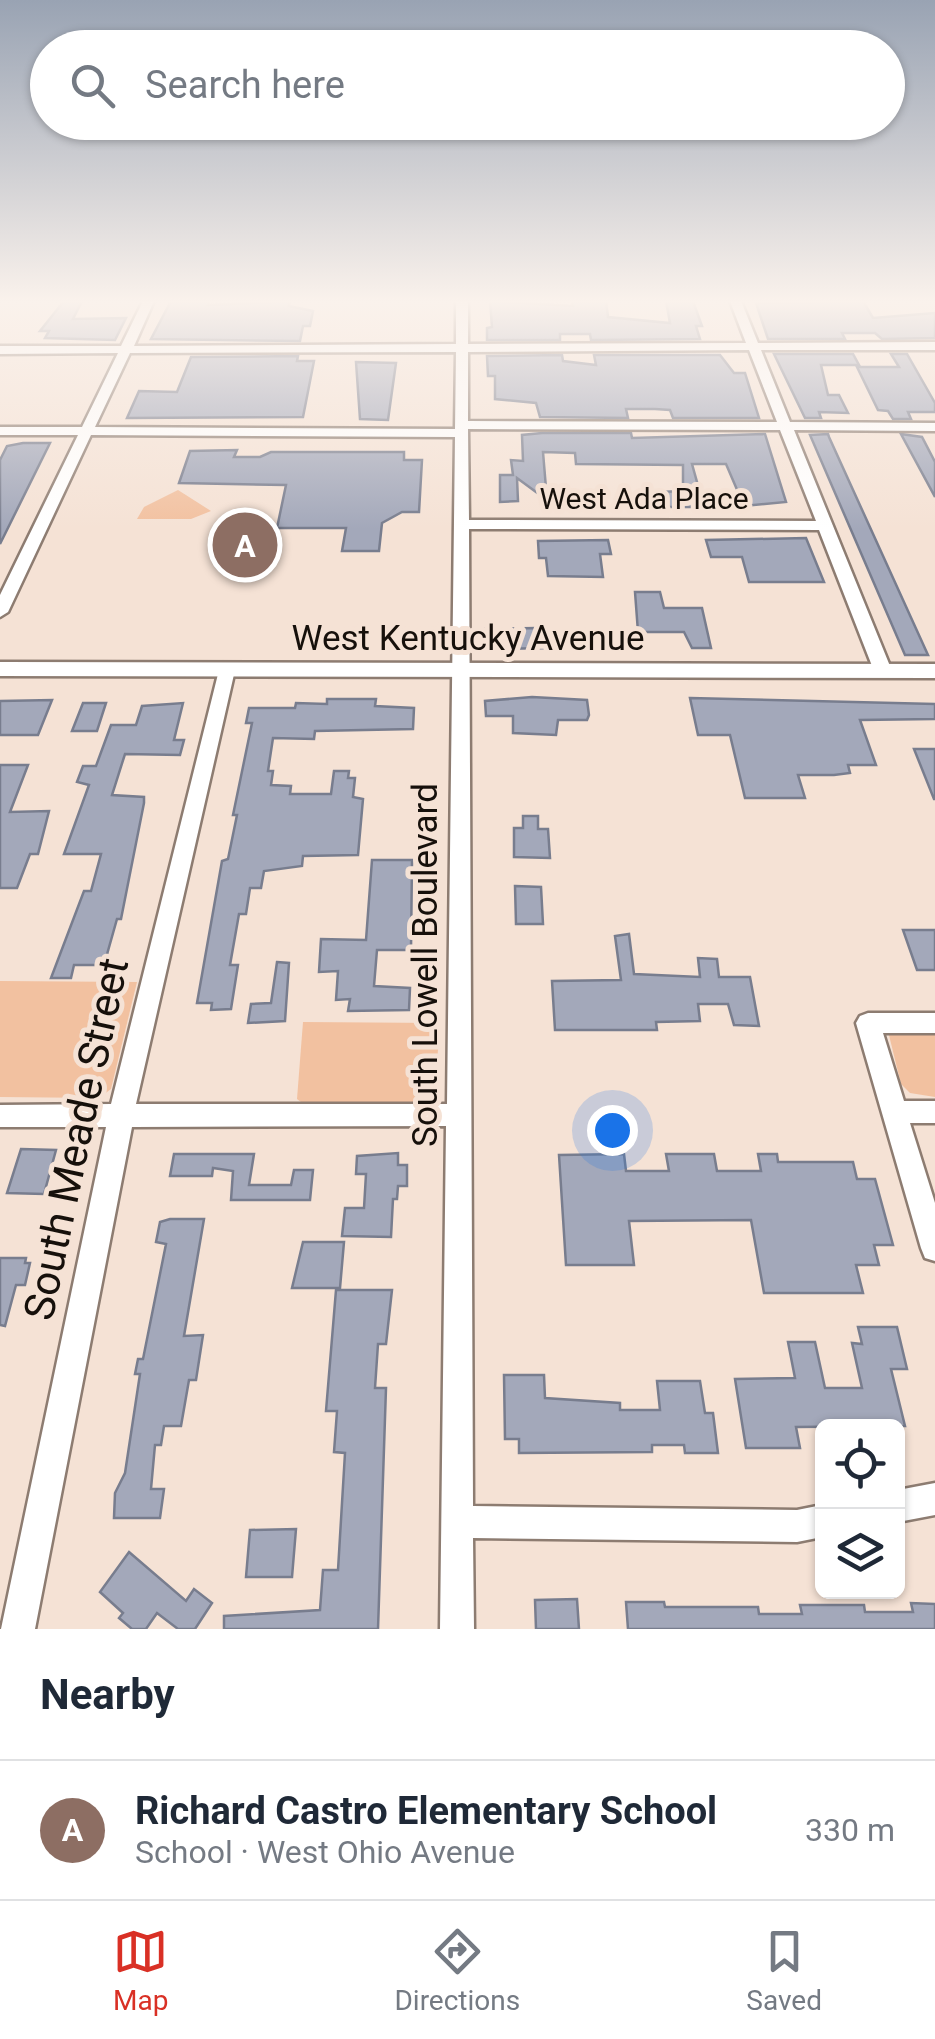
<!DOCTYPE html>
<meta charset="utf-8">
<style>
:root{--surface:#fff;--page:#f2f2f3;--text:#1f2937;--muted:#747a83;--line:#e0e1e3;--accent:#d93025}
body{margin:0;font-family:Roboto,sans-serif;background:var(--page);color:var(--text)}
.controls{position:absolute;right:30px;bottom:30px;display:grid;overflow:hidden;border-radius:15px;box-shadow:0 2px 8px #0004}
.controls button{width:90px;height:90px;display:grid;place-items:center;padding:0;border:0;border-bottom:2px solid var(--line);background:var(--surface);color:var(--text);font:50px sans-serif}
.you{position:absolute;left:612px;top:1130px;width:35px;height:35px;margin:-25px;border:8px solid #fff;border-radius:50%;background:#1a73e8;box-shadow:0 0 0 15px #1a73e833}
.badge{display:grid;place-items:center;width:65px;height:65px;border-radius:50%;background:var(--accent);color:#fff;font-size:32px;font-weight:700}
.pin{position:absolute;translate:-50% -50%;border:5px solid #fff;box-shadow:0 2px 10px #0006}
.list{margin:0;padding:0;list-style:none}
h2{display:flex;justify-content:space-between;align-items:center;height:130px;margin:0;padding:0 40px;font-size:42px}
h2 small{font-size:32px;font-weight:400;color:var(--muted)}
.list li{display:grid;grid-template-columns:65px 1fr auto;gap:30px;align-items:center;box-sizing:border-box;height:140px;padding:0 40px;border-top:2px solid var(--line)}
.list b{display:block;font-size:38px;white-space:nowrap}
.list p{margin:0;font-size:32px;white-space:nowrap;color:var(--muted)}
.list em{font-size:32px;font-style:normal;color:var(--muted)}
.icon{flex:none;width:55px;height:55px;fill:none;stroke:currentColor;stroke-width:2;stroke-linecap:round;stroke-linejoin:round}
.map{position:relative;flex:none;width:935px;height:1629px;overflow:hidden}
.search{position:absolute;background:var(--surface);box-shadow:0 2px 8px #0004;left:30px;right:30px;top:30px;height:110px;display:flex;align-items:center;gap:25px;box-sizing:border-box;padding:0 35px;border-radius:55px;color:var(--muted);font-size:38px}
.sheet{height:270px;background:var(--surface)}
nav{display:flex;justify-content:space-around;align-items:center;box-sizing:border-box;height:140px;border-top:2px solid var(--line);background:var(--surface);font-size:28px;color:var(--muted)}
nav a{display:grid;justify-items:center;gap:5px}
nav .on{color:var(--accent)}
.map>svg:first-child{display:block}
.green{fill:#f2c1a0}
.building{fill:#a3a8ba;stroke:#787d8e;stroke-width:2.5}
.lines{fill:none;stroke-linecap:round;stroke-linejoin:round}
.minor-casing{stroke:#8d7c71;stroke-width:5}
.tertiary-casing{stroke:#8d7c71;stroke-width:5}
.minor{fill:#fff;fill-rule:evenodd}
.tertiary{fill:#fff;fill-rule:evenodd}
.labels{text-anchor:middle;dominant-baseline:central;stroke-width:10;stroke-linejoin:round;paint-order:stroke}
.far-street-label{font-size:30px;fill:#16100b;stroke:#f5e2d5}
.street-label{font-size:35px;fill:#16100b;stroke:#f5e2d5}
.near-street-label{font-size:42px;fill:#16100b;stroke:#f5e2d5}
</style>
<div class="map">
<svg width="935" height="1629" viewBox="0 0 935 1629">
<rect width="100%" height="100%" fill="#f5e2d5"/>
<!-- green -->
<g class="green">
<path d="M 178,490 L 211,511 L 191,519 L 137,519 L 144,507 Z"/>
<path d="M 0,981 L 137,982 L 111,1089 L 99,1098 L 0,1097 Z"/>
<path d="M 303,1022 L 440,1023 L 434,1103 L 305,1105 L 297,1099 Z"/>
<path d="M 935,1025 L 935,1097 L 910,1093 L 901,1084 L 888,1031 Z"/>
</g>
<!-- building -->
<g class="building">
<path d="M 64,301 L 82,301 L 73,319 L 126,318 L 115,340 L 45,338 L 49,331 L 40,331 Z"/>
<path d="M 171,301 L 209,301 L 208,305 L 290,301 L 289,306 L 313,311 L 310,326 L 303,326 L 300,341 L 151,339 Z"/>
<path d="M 490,301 L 573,306 L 572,301 L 606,301 L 608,317 L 670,323 L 666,301 L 693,301 L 702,326 L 696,326 L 700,339 L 591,340 L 590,334 L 560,334 L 560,340 L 487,340 L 487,328 L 492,327 Z"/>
<path d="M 863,301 L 873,318 L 935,313 L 935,338 L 882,339 L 875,333 L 842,333 L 845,339 L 768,339 L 756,303 Z"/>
<path d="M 774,354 L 853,354 L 859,365 L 821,365 L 828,395 L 839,395 L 848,413 L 819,412 L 821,418 L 805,418 Z"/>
<path d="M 891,354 L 907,354 L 935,403 L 935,412 L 908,412 L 911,419 L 893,419 L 888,411 L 878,410 L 857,367 L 899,367 Z"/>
<path d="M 562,355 L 563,361 L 596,365 L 594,355 L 720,355 L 734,373 L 745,373 L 759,418 L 673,418 L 670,410 L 655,409 L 626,409 L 628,418 L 540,417 L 536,403 L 495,399 L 495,376 L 488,376 L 487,356 Z"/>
<path d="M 298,356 L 297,361 L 314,361 L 303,417 L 127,418 L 139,391 L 177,392 L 191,357 Z"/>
<path d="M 356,362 L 396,363 L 388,420 L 360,419 Z"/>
<path d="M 542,433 L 631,433 L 632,438 L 765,434 L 786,502 L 744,506 L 726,464 L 692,464 L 704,507 L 664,507 L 660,492 L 683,491 L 683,465 L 576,464 L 575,453 L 543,452 L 547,500 L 517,478 L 518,501 L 500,502 L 500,475 L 513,475 L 511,460 L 523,461 L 522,435 Z"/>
<path d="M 828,434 L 829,437 L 928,655 L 905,655 L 810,435 Z"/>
<path d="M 901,434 L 922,437 L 935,462 L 935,497 Z"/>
<path d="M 23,443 L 50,443 L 0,544 L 0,460 L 7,446 Z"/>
<path d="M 237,450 L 234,457 L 260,457 L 271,452 L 404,452 L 404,460 L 422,460 L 419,512 L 402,512 L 382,523 L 379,551 L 342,551 L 346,528 L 277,528 L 286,485 L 179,483 L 190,451 Z"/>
<path d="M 806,538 L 824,582 L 749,582 L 742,557 L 711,557 L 706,540 Z"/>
<path d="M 608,540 L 611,554 L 600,554 L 603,577 L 548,576 L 546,558 L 539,558 L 538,541 Z"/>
<path d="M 635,592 L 660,592 L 664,608 L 702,608 L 711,648 L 692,648 L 684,632 L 638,632 Z"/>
<path d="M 537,628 L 550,630 L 552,648 L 501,649 L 500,643 L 483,643 L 483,629 Z"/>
<path d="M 532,697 L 587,700 L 589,715 L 587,720 L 558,720 L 556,735 L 513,733 L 513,716 L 486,716 L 485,701 Z"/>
<path d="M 690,698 L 935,704 L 935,719 L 860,720 L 876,765 L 848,765 L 850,773 L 834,775 L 798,775 L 805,798 L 745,798 L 730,735 L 698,735 Z"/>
<path d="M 327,699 L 376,699 L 375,706 L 414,708 L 413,729 L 315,731 L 314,739 L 273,738 L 268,771 L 273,771 L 271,785 L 291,786 L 290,794 L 331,794 L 334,771 L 349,771 L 348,778 L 355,778 L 353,797 L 363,799 L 358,855 L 303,856 L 302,866 L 264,871 L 261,888 L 250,888 L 246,914 L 239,914 L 230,965 L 238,965 L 231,1009 L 211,1010 L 212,1003 L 197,1003 L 222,861 L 228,859 L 237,815 L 233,815 L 252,723 L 246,723 L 249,708 L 295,708 L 296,703 L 327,704 Z"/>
<path d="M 52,700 L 38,735 L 0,735 L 0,701 Z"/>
<path d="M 83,703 L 106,703 L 97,731 L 72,731 Z"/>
<path d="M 183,703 L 174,740 L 184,740 L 180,755 L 125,754 L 112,795 L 144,797 L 144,803 L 121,919 L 117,919 L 104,965 L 74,965 L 71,978 L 51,978 L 84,891 L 91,891 L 101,854 L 64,854 L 89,785 L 77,782 L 83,766 L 96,766 L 111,725 L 136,725 L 142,706 Z"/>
<path d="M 914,749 L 935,749 L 935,799 L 934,799 Z"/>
<path d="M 0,765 L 28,765 L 10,812 L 49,811 L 38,854 L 30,854 L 17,888 L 0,888 Z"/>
<path d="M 523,816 L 538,816 L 538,829 L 548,829 L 550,858 L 514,857 L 514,828 L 523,828 Z"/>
<path d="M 372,860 L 412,860 L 411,950 L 377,950 L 374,986 L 410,988 L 409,1010 L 348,1011 L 350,999 L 336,1000 L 338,971 L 319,972 L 321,939 L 366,940 Z"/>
<path d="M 515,886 L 541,887 L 543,924 L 516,924 Z"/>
<path d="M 903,930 L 935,930 L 935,970 L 917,970 Z"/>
<path d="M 629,934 L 634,974 L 700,977 L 698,958 L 717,959 L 719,977 L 750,977 L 759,1026 L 734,1025 L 728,1004 L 698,1004 L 700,1021 L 656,1022 L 657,1030 L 555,1030 L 552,981 L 621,980 L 615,936 Z"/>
<path d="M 277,962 L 289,963 L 285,1021 L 248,1023 L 251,1004 L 271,1003 Z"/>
<path d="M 21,1149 L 56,1150 L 44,1194 L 7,1193 Z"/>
<path d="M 398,1153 L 398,1165 L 407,1165 L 407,1186 L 398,1186 L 397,1199 L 393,1199 L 391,1237 L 342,1236 L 345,1208 L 364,1208 L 366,1174 L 356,1174 L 357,1156 Z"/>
<path d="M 174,1154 L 254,1154 L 249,1185 L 291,1185 L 294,1170 L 313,1170 L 310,1200 L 231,1200 L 233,1171 L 213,1168 L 212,1176 L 170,1176 Z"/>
<path d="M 624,1154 L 626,1171 L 669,1171 L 666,1154 L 714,1154 L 717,1171 L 761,1171 L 758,1154 L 777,1154 L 778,1162 L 853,1162 L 857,1179 L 875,1179 L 893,1245 L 874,1245 L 879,1265 L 856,1265 L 863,1293 L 764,1293 L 751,1220 L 629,1221 L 634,1265 L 566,1265 L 559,1155 Z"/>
<path d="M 170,1219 L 204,1219 L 184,1336 L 203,1335 L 196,1380 L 189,1380 L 181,1426 L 164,1426 L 161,1445 L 155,1445 L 151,1489 L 164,1489 L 160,1518 L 114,1518 L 115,1493 L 125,1473 L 140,1374 L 135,1374 L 138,1359 L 143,1359 L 166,1244 L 156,1242 L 160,1222 Z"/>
<path d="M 303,1242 L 344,1242 L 340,1288 L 292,1288 Z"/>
<path d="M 0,1258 L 26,1258 L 25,1263 L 30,1263 L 25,1285 L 16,1285 L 5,1326 L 0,1325 Z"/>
<path d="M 336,1290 L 392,1290 L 386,1344 L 378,1344 L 375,1388 L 386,1388 L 378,1629 L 224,1629 L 224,1616 L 320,1610 L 323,1570 L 338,1570 L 345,1453 L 334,1452 L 337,1411 L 326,1411 Z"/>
<path d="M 858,1327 L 897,1327 L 907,1369 L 891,1369 L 905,1426 L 796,1427 L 800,1448 L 746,1448 L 735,1379 L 795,1378 L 788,1342 L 815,1342 L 825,1388 L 862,1388 L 852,1343 L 862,1344 Z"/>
<path d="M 504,1375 L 544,1375 L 545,1398 L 620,1403 L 620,1410 L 660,1410 L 657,1381 L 700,1381 L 705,1413 L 713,1413 L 718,1453 L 685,1453 L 684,1445 L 652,1445 L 652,1452 L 519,1453 L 519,1439 L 505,1439 Z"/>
<path d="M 296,1529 L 292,1577 L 246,1577 L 250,1530 Z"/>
<path d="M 129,1552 L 186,1601 L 194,1589 L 212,1603 L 195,1629 L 178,1629 L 157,1613 L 146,1629 L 132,1629 L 119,1618 L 123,1613 L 100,1592 Z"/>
<path d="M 577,1599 L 579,1629 L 536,1629 L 535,1600 Z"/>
<path d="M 626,1602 L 664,1602 L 665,1607 L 758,1607 L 759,1614 L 802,1614 L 800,1605 L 864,1605 L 865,1612 L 913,1612 L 911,1603 L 935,1604 L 935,1629 L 628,1629 Z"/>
</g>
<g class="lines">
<defs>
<g id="minor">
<path d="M 143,301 L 154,301 L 134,346 L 456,344 L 456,301 L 468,301 L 468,344 L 746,343 L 730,301 L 741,301 L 758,343 L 935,342 L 935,350 L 761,350 L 790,422 L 935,423 L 935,431 L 794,430 L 892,671 L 889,675 L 877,675 L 874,671 L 819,530 L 469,529 L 473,1506 L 797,1510 L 822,1505 L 822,1537 L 797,1542 L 473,1538 L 474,1629 L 440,1629 L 446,1126 L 132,1127 L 35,1629 L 1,1629 L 106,1127 L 0,1127 L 0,1105 L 111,1104 L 220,666 L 232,666 L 235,670 L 136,1104 L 447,1104 L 455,437 L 91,435 L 8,612 L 0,617 L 0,595 L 78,435 L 0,435 L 0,427 L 82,427 L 118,353 L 0,354 L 0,346 L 121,346 ZM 749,350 L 777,422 L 468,421 L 468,352 ZM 456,352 L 455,429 L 95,427 L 130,353 ZM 468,429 L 780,430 L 816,521 L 469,520 Z"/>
<path d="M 868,1013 L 935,1013 L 935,1033 L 883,1033 L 904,1101 L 935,1101 L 935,1123 L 910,1123 L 935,1203 L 935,1261 L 925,1258 L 921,1248 L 856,1023 L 860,1016 Z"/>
<path d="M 935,1483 L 935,1515 L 898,1522 L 898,1490 Z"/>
</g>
<path id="tertiary" d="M 0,662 L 935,664 L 935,678 L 0,676 Z"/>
</defs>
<!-- minor casing -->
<use href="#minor" class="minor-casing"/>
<!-- tertiary casing -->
<use href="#tertiary" class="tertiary-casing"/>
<!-- minor -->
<use href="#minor" class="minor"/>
<!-- tertiary -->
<use href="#tertiary" class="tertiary"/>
</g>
<!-- sky -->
<linearGradient id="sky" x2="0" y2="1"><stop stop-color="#99a3b3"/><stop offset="0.57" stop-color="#faf2ec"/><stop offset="1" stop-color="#faf2ec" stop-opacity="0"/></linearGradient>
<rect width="935" height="529" fill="url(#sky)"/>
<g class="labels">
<!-- far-street labels -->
<g class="far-street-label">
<text x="644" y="498">West Ada Place</text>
</g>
<!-- street labels -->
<g class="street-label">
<text x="468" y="638">West Kentucky Avenue</text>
<text transform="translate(425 965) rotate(-90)">South Lowell Boulevard</text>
</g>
<!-- near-street labels -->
<g class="near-street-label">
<text transform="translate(76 1139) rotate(-78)">South Meade Street</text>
</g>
</g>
</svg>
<div class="controls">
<button><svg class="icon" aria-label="locate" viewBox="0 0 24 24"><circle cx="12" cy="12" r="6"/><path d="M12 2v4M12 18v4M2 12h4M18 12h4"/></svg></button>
<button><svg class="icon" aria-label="layers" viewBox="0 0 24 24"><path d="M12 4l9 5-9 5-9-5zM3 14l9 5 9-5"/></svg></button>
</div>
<div class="you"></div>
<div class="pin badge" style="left:245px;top:545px;background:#8d6e63">A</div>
<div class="search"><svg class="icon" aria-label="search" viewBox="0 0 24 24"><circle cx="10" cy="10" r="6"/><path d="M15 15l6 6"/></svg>Search here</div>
</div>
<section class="sheet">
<h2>Nearby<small></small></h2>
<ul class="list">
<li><span class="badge" style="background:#8d6e63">A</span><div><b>Richard Castro Elementary School</b><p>School · West Ohio Avenue</p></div><em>330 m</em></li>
</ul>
</section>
<nav>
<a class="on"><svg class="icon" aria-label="map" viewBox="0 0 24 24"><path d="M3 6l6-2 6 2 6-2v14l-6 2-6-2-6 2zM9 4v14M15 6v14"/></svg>Map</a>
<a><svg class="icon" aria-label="directions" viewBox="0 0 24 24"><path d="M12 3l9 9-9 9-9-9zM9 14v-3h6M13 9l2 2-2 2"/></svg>Directions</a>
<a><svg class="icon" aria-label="saved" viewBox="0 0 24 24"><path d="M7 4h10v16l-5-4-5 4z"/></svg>Saved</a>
</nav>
